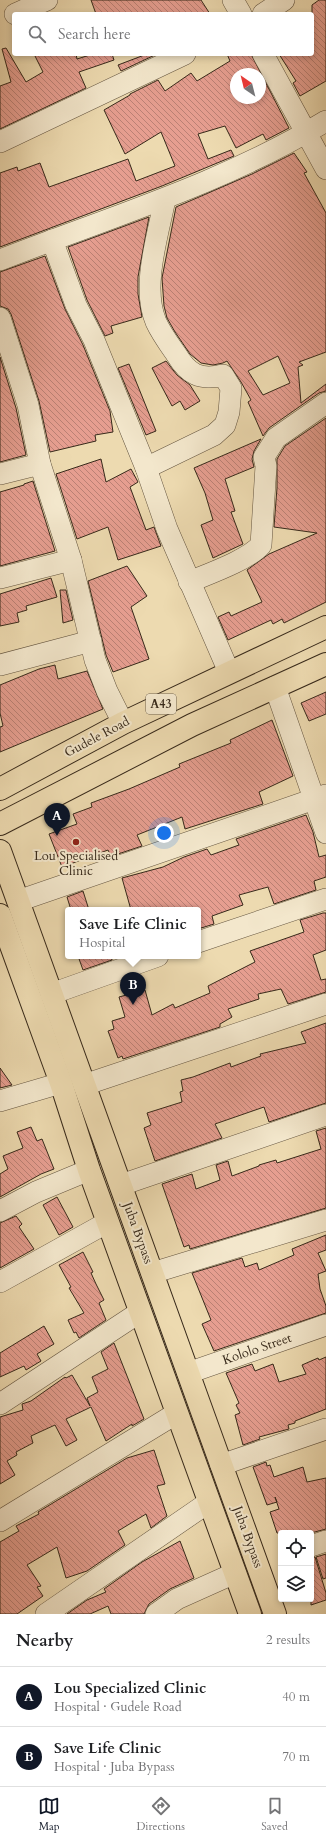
<!DOCTYPE html>
<meta charset="utf-8">
<style>
:root{--surface:#fff;--page:#f6f6f6;--text:#202124;--muted:#757577;--line:#e0e0e0;--accent:#111827}
body{margin:0;font-family:Cardo,serif;background:var(--page);color:var(--text)}
.controls{position:absolute;right:12px;bottom:12px;display:grid;overflow:hidden;border-radius:4px;box-shadow:0 2px 6px #0003}
.controls button{width:36px;height:36px;display:grid;place-items:center;padding:0;border:0;border-bottom:1px solid var(--line);background:var(--surface);color:var(--text);font:20px sans-serif}
.compass{position:absolute;left:230px;top:68px;width:36px;height:36px;border-radius:50%;background:var(--surface);box-shadow:0 2px 6px #0003;rotate:325deg}
.you{position:absolute;left:164px;top:833px;width:14px;height:14px;margin:-10px;border:3px solid #fff;border-radius:50%;background:#1a73e8;box-shadow:0 0 0 6px #1a73e833}
.badge{display:grid;place-items:center;width:26px;height:26px;border-radius:50%;background:var(--accent);color:#fff;font-size:13px;font-weight:700}
.pin{position:absolute;translate:-50% -33px;filter:drop-shadow(0 1px 2px #0008)}
.pin::after{content:'';position:absolute;top:21px;width:14px;height:12px;background:inherit;clip-path:polygon(0 0,100% 0,50% 100%)}
.popup{position:absolute;left:65px;top:907px;width:136px;height:52px;box-sizing:border-box;display:grid;place-content:center;border-radius:4px;background:var(--surface);filter:drop-shadow(0 1px 3px #0005);font-size:13px;white-space:nowrap;color:var(--muted)}
.popup b{font-size:15px;color:var(--text)}
.popup::after{content:'';position:absolute;left:50%;top:100%;margin-left:-8px;border:8px solid transparent;border-top-color:var(--surface)}
.list{margin:0;padding:0;list-style:none}
h2{display:flex;justify-content:space-between;align-items:center;height:52px;margin:0;padding:0 16px;font-size:17px}
h2 small{font-size:13px;font-weight:400;color:var(--muted)}
.list li{display:grid;grid-template-columns:26px 1fr auto;gap:12px;align-items:center;box-sizing:border-box;height:60px;padding:0 16px;border-top:1px solid var(--line)}
.list b{display:block;font-size:15px;white-space:nowrap}
.list p{margin:0;font-size:13px;white-space:nowrap;color:var(--muted)}
.list em{font-size:13px;font-style:normal;color:var(--muted)}
.icon{flex:none;width:22px;height:22px;fill:none;stroke:currentColor;stroke-width:2;stroke-linecap:round;stroke-linejoin:round}
.map{position:relative;flex:none;width:326px;height:1614px;overflow:hidden}
.search{position:absolute;background:var(--surface);box-shadow:0 2px 6px #0003;left:12px;right:12px;top:12px;height:44px;display:flex;align-items:center;gap:10px;box-sizing:border-box;padding:0 14px;border-radius:4px;color:var(--muted);font-size:15px}
.sheet{height:172px;background:var(--surface)}
nav{display:flex;justify-content:space-around;align-items:center;box-sizing:border-box;height:56px;border-top:1px solid var(--line);background:var(--surface);font-size:11px;color:var(--muted)}
nav a{display:grid;justify-items:center;gap:2px}
nav .on{color:var(--accent)}
.map>svg:first-child{display:block}
.building{fill:url(#building-back-hatch);stroke:#37291a;fill-rule:evenodd}
.lines{fill:none;stroke-linecap:round;stroke-linejoin:round}
.minor-casing{stroke:#645540;stroke-width:22}
.major-casing{stroke:#37291a;stroke-width:24}
.highway-casing{stroke:#37291a;stroke-width:24}
.minor{stroke:#f3e7cc;stroke-width:21}
.major{stroke:#eddab0;stroke-width:22}
.highway{stroke:#eddab0;stroke-width:22}
.poi-dot{fill:#8f2418;stroke:#f3e7cc;stroke-width:1.5}
.labels{text-anchor:middle;dominant-baseline:central;stroke-width:4;stroke-linejoin:round;paint-order:stroke}
.shield{fill:#f3e7cc;stroke:#6f624f;stroke-width:1}
.shield-label{font-size:12px;font-weight:bold;fill:#37291a}
.street-label{font-size:13px;fill:#37291a;stroke:#f3e7cc}
.poi-label{font-size:13px;fill:#37291a;stroke:#f3e7cc}
</style>
<div class="map">
<svg width="326" height="1614" viewBox="0 0 326 1614">
<defs>
<pattern id="building-back-hatch" width="6" height="6" patternUnits="userSpaceOnUse"><rect width="6" height="6" fill="#e69e90"/><path d="M-1 5l2 2M0 0l6 6M5-1l2 2" fill="none" stroke="#bb8175"/></pattern>
</defs>
<rect width="100%" height="100%" fill="#eddab0"/>
<filter id="stains"><feTurbulence type="fractalNoise" baseFrequency=".005" numOctaves="4"/><feColorMatrix values="0 0 0 0 .2 0 0 0 0 .09 0 0 0 0 .02 0 0 0 .5 -.17"/></filter>
<radialGradient id="worn" r=".72"><stop offset=".6" stop-color="#630" stop-opacity="0"/><stop offset="1" stop-color="#630" stop-opacity=".3"/></radialGradient>
<!-- building -->
<g class="building">
<path d="M 91,0 L 201,0 L 210,14 L 96,14 Z"/>
<path d="M 319,0 L 326,0 L 326,81 L 300,96 L 293,83 L 296,81 L 279,54 L 312,54 L 312,5 Z"/>
<path d="M 6,48 L 26,82 L 43,72 L 34,54 L 76,54 L 77,59 L 93,54 L 112,54 L 114,60 L 79,72 L 86,88 L 0,129 L 0,86 L 11,82 L 2,49 Z"/>
<path d="M 147,54 L 157,54 L 121,71 L 118,65 Z"/>
<path d="M 227,54 L 251,54 L 289,128 L 266,140 L 263,134 L 236,148 L 225,126 L 198,134 L 208,159 L 231,150 L 234,156 L 162,186 L 0,247 L 0,173 L 17,167 L 18,171 L 40,163 L 49,187 L 128,159 L 136,181 L 175,166 L 161,132 L 125,154 L 104,110 L 130,95 L 130,94 L 158,80 L 165,91 L 191,73 L 197,81 L 230,61 ZM 236,74 L 260,74 L 260,98 L 236,98 Z"/>
<path d="M 294,153 L 307,172 L 304,173 L 326,213 L 326,352 L 299,362 L 303,365 L 298,367 L 301,403 L 326,384 L 326,391 L 319,393 L 269,428 L 263,436 L 248,402 L 251,400 L 241,382 L 227,361 L 223,363 L 213,365 L 201,363 L 190,354 L 175,332 L 167,318 L 164,306 L 162,278 L 176,207 L 252,174 ZM 278,356 L 290,383 L 263,395 L 248,371 Z"/>
<path d="M 149,217 L 138,277 L 138,294 L 142,317 L 111,326 L 113,333 L 105,336 L 87,300 L 68,247 Z"/>
<path d="M 45,256 L 65,309 L 83,345 L 110,411 L 113,432 L 95,435 L 96,441 L 50,452 L 39,401 L 11,314 L 8,309 L 0,306 L 0,272 Z"/>
<path d="M 0,357 L 16,408 L 26,455 L 0,462 Z"/>
<path d="M 166,361 L 177,375 L 190,385 L 200,401 L 185,410 L 180,401 L 172,406 L 152,368 Z"/>
<path d="M 129,364 L 156,431 L 146,435 L 118,368 Z"/>
<path d="M 326,418 L 326,602 L 284,623 L 282,619 L 273,624 L 271,620 L 228,640 L 218,617 L 229,612 L 231,616 L 262,602 L 247,570 L 269,554 L 317,533 L 274,527 L 277,488 L 277,459 L 285,446 Z"/>
<path d="M 261,439 L 254,451 L 252,459 L 254,467 L 225,479 L 235,511 L 231,512 L 243,544 L 213,558 L 201,525 L 213,520 L 205,493 L 194,468 Z"/>
<path d="M 101,459 L 106,482 L 131,469 L 138,482 L 130,487 L 146,530 L 154,527 L 161,546 L 118,560 L 108,527 L 77,539 L 56,474 Z"/>
<path d="M 33,481 L 55,551 L 0,566 L 0,492 L 24,485 L 24,484 Z"/>
<path d="M 127,566 L 147,596 L 131,607 L 149,659 L 113,672 L 106,655 L 88,581 Z"/>
<path d="M 51,578 L 57,597 L 26,606 L 27,610 L 17,613 L 19,622 L 0,626 L 0,594 Z"/>
<path d="M 60,590 L 66,590 L 73,620 L 63,623 Z"/>
<path d="M 55,665 L 58,679 L 87,671 L 103,709 L 0,752 L 0,727 L 3,726 L 0,713 L 0,685 L 39,669 Z"/>
<path d="M 326,692 L 326,714 L 309,721 L 301,703 Z"/>
<path d="M 272,720 L 293,776 L 259,792 L 263,804 L 185,829 L 182,817 L 137,835 L 142,846 L 115,855 L 114,853 L 110,854 L 108,850 L 62,867 L 49,834 L 77,824 L 73,814 L 92,807 L 91,803 L 129,789 L 180,767 L 179,764 L 231,743 L 230,740 Z"/>
<path d="M 306,815 L 313,832 L 319,857 L 326,855 L 326,877 L 314,881 L 316,890 L 274,904 L 268,887 L 239,895 L 243,905 L 212,916 L 214,924 L 198,929 L 198,910 L 131,910 L 122,878 L 163,867 L 184,857 L 207,849 L 211,855 L 239,845 L 236,839 Z"/>
<path d="M 83,891 L 89,910 L 71,910 L 67,897 Z"/>
<path d="M 323,913 L 326,913 L 326,950 L 313,955 L 321,980 L 326,979 L 326,992 L 288,1004 L 281,989 L 258,994 L 259,999 L 228,1009 L 232,1017 L 220,1024 L 220,1027 L 123,1059 L 122,1056 L 118,1058 L 108,1031 L 114,1029 L 112,1021 L 125,1017 L 119,997 L 145,990 L 152,1015 L 173,1004 L 175,1008 L 210,993 L 208,986 L 255,962 L 250,951 L 304,932 L 300,920 Z"/>
<path d="M 78,956 L 111,956 L 112,960 L 83,970 Z"/>
<path d="M 326,1023 L 326,1103 L 269,1122 L 264,1107 L 215,1124 L 222,1138 L 155,1161 L 144,1128 L 151,1125 L 147,1113 L 182,1102 L 180,1092 L 183,1091 L 181,1080 L 193,1077 L 230,1063 L 231,1067 L 261,1056 L 260,1054 L 306,1043 L 301,1032 Z"/>
<path d="M 0,1068 L 12,1085 L 0,1088 Z"/>
<path d="M 31,1127 L 37,1141 L 42,1139 L 54,1169 L 41,1174 L 0,1197 L 0,1174 L 8,1169 L 3,1156 L 23,1148 L 17,1132 Z"/>
<path d="M 326,1128 L 326,1208 L 190,1249 L 189,1245 L 184,1247 L 162,1184 L 192,1174 L 196,1189 L 220,1180 L 216,1165 L 228,1161 L 232,1176 L 259,1166 L 259,1165 L 276,1160 L 277,1163 L 321,1149 L 316,1131 Z"/>
<path d="M 57,1197 L 73,1227 L 59,1235 L 43,1205 Z"/>
<path d="M 16,1216 L 22,1224 L 19,1227 L 34,1249 L 0,1268 L 0,1223 Z"/>
<path d="M 326,1235 L 326,1250 L 318,1253 L 326,1271 L 318,1274 L 320,1289 L 326,1306 L 326,1313 L 214,1351 L 202,1324 L 211,1320 L 192,1273 L 242,1258 L 245,1267 L 257,1263 L 259,1270 L 294,1255 L 292,1249 Z"/>
<path d="M 83,1252 L 93,1272 L 91,1273 L 96,1284 L 104,1300 L 99,1303 L 106,1320 L 79,1338 L 76,1332 L 74,1333 L 68,1320 L 84,1313 L 69,1288 L 71,1287 L 59,1265 Z"/>
<path d="M 44,1326 L 54,1344 L 37,1354 L 41,1361 L 26,1370 L 24,1366 L 0,1377 L 0,1353 Z"/>
<path d="M 114,1343 L 144,1419 L 132,1426 L 132,1424 L 106,1441 L 91,1407 L 66,1419 L 77,1440 L 66,1446 L 55,1425 L 31,1436 L 33,1443 L 16,1452 L 17,1455 L 7,1461 L 15,1475 L 0,1484 L 0,1417 L 23,1410 L 22,1404 L 31,1401 L 65,1377 L 66,1378 L 72,1375 L 90,1406 L 87,1398 L 98,1392 L 92,1377 L 108,1369 L 101,1352 Z"/>
<path d="M 326,1357 L 326,1409 L 295,1421 L 295,1423 L 288,1425 L 289,1429 L 259,1437 L 260,1439 L 243,1445 L 235,1415 L 240,1413 L 236,1405 L 239,1403 L 226,1373 L 252,1364 L 255,1371 L 273,1364 L 279,1382 L 306,1374 L 302,1365 L 318,1358 L 319,1360 Z"/>
<path d="M 154,1450 L 165,1484 L 157,1486 L 167,1516 L 151,1528 L 146,1514 L 118,1531 L 125,1545 L 87,1571 L 66,1578 L 57,1547 L 27,1565 L 41,1586 L 37,1587 L 43,1596 L 17,1614 L 0,1614 L 0,1542 L 19,1531 L 16,1526 L 39,1514 L 38,1512 L 127,1458 Z"/>
<path d="M 266,1462 L 267,1466 L 270,1465 L 274,1477 L 303,1467 L 307,1482 L 326,1478 L 326,1529 L 311,1533 L 277,1533 L 270,1512 L 279,1509 L 275,1497 L 277,1502 L 267,1505 L 253,1467 Z"/>
<path d="M 180,1541 L 194,1578 L 170,1589 L 149,1604 L 144,1614 L 111,1614 L 108,1606 L 90,1614 L 67,1614 L 87,1600 L 106,1592 L 104,1589 L 142,1562 Z"/>
<path d="M 326,1554 L 326,1578 L 323,1579 L 316,1557 Z"/>
<path d="M 315,1557 L 326,1593 L 326,1600 L 311,1605 L 311,1558 Z"/>
</g>
<g class="lines">
<defs>
<g id="minor">
<path d="M 233,0 L 241,14"/>
<path d="M 15,14 L 47,0"/>
<path d="M 263,14 L 284,0"/>
<path d="M 263,54 L 326,169"/>
<path d="M 0,142 L 185,54"/>
<path d="M 52,240 L 76,305 L 94,340 L 146,468 L 167,529 L 229,672"/>
<path d="M 0,260 C 110,217 224,183 326,121"/>
<path d="M 0,318 L 28,405 L 40,464 L 71,560 L 95,660 L 107,691 L 123,723"/>
<path d="M 146,468 L 214,435 L 225,425 L 229,412 L 231,388 L 223,375 C 200,381 188,374 176,354 C 169,344 161,333 156,322 C 141,287 158,235 165,199"/>
<path d="M 0,474 L 40,464"/>
<path d="M 0,578 L 71,560"/>
<path d="M 189,582 C 208,574 248,560 261,545 L 266,466 L 264,457 L 276,438 L 326,403"/>
<path d="M 0,665 L 91,641"/>
<path d="M 275,687 L 326,833"/>
<path d="M 18,901 L 326,795"/>
<path d="M 198,942 L 326,899"/>
<path d="M 51,994 L 158,956"/>
<path d="M 84,1085 L 326,1004"/>
<path d="M 0,1101 L 61,1083"/>
<path d="M 121,1185 L 326,1115"/>
<path d="M 0,1211 L 36,1192 L 89,1170"/>
<path d="M 152,1273 L 326,1220"/>
<path d="M 0,1282 L 108,1222"/>
<path d="M 188,1373 L 326,1325"/>
<path d="M 0,1404 L 140,1312"/>
<path d="M 221,1465 L 326,1429"/>
<path d="M 0,1521 L 177,1413"/>
<path d="M 311,1546 L 326,1541"/>
<path d="M 46,1614 L 209,1502"/>
<path d="M 156,1614 L 177,1599 L 235,1573"/>
</g>
<g id="major">
<path d="M 0,851 L 275,1614"/>
<path d="M 0,915 L 61,1083 L 89,1170 L 250,1614"/>
</g>
<g id="highway">
<path d="M 0,789 L 123,723 L 326,627"/>
<path d="M 0,824 L 192,725 L 326,664"/>
</g>
</defs>
<!-- minor casing -->
<use href="#minor" class="minor-casing"/>
<!-- major casing -->
<use href="#major" class="major-casing"/>
<!-- highway casing -->
<use href="#highway" class="highway-casing"/>
<!-- minor -->
<use href="#minor" class="minor"/>
<!-- major -->
<use href="#major" class="major"/>
<!-- highway -->
<use href="#highway" class="highway"/>
</g>
<!-- markers -->
<circle class="poi-dot" cx="76" cy="842" r="4"/>
<g class="labels">
<!-- shield labels -->
<rect class="shield" x="146" y="694" width="30" height="20" rx="3"/>
<g class="shield-label">
<text x="161" y="704">A43</text>
</g>
<!-- street labels -->
<g class="street-label">
<text transform="translate(97 737) rotate(-28)">Gudele Road</text>
<text transform="translate(138 1233) rotate(70)">Juba Bypass</text>
<text transform="translate(257 1349) rotate(-19)">Kololo Street</text>
<text transform="translate(248 1537) rotate(70)">Juba Bypass</text>
</g>
<!-- poi labels -->
<g class="poi-label">
<text x="76" y="856">Lou Specialised<tspan x="76" dy="15">Clinic</tspan></text>
</g>
</g>
<rect width="100%" height="100%" filter="url(#stains)"/>
<rect width="100%" height="100%" fill="url(#worn)"/>
</svg>
<div class="controls">
<button><svg class="icon" aria-label="locate" viewBox="0 0 24 24"><circle cx="12" cy="12" r="6"/><path d="M12 2v4M12 18v4M2 12h4M18 12h4"/></svg></button>
<button><svg class="icon" aria-label="layers" viewBox="0 0 24 24"><path d="M12 4l9 5-9 5-9-5zM3 14l9 5 9-5"/></svg></button>
</div>
<svg class="compass" viewBox="-18 -18 36 36"><path d="M0-13l5 13h-10z" fill="#e53935"/><path d="M0 13l5-13h-10z" fill="#757577"/></svg>
<div class="you"></div>
<div class="pin badge" style="left:57px;top:836px">A</div>
<div class="pin badge" style="left:133px;top:1005px">B</div>
<div class="popup"><b>Save Life Clinic</b>Hospital</div>
<div class="search"><svg class="icon" aria-label="search" viewBox="0 0 24 24"><circle cx="10" cy="10" r="6"/><path d="M15 15l6 6"/></svg>Search here</div>
</div>
<section class="sheet">
<h2>Nearby<small>2 results</small></h2>
<ul class="list">
<li><span class="badge">A</span><div><b>Lou Specialized Clinic</b><p>Hospital · Gudele Road</p></div><em>40 m</em></li>
<li><span class="badge">B</span><div><b>Save Life Clinic</b><p>Hospital · Juba Bypass</p></div><em>70 m</em></li>
</ul>
</section>
<nav>
<a class="on"><svg class="icon" aria-label="map" viewBox="0 0 24 24"><path d="M3 6l6-2 6 2 6-2v14l-6 2-6-2-6 2zM9 4v14M15 6v14"/></svg>Map</a>
<a><svg class="icon" aria-label="directions" viewBox="0 0 24 24"><path d="M12 3l9 9-9 9-9-9zM9 14v-3h6M13 9l2 2-2 2"/></svg>Directions</a>
<a><svg class="icon" aria-label="saved" viewBox="0 0 24 24"><path d="M7 4h10v16l-5-4-5 4z"/></svg>Saved</a>
</nav>
